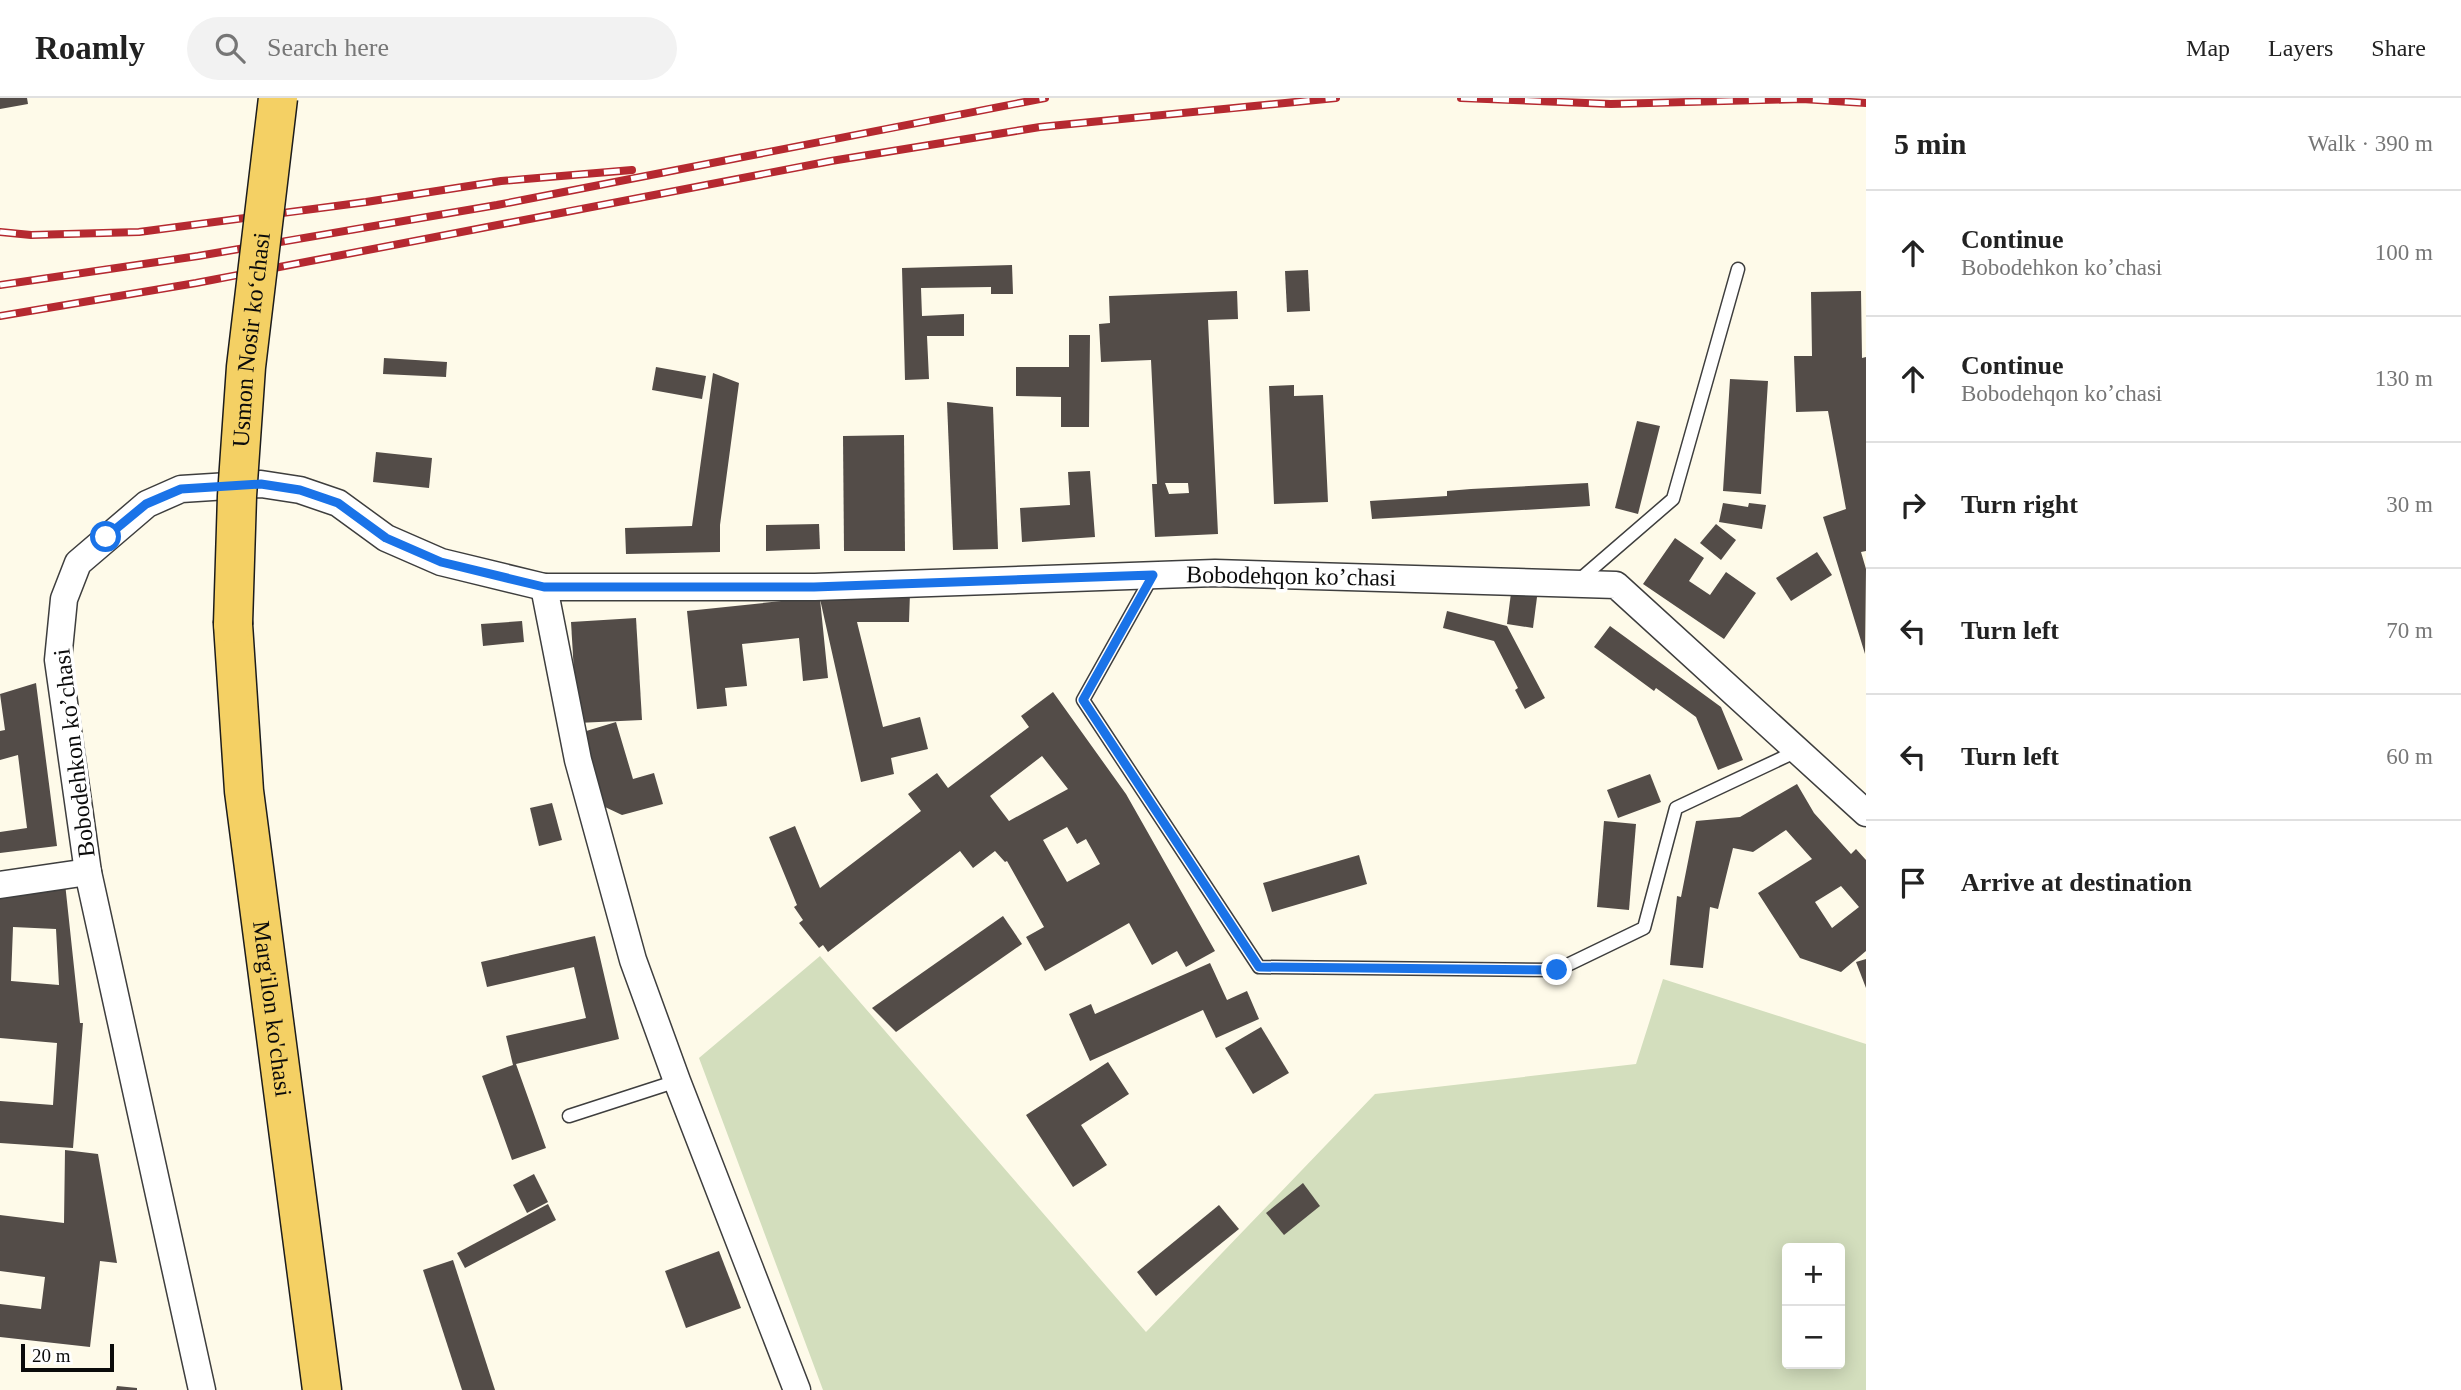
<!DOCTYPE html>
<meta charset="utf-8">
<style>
:root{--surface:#fff;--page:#f2f2f2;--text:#222;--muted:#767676;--line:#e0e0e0}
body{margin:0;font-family:"Times New Roman",serif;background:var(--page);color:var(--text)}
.controls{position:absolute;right:21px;bottom:21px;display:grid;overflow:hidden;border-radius:7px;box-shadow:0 4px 18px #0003}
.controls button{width:63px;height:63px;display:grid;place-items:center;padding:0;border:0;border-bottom:2px solid var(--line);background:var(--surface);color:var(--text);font:35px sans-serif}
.scale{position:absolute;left:21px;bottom:18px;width:93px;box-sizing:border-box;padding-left:7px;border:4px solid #0b0b0b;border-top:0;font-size:19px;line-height:24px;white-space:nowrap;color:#0b0b0b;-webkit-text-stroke:5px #fff;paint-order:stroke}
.stop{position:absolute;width:21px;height:21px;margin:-16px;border:5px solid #1a73e8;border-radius:50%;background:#fff}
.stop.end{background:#1a73e8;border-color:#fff;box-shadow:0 2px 7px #0008}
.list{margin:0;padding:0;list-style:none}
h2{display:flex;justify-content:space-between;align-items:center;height:91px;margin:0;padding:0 28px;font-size:30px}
h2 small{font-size:23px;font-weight:400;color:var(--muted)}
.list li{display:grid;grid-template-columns:46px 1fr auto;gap:21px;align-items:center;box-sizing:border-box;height:126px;padding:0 28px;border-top:2px solid var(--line)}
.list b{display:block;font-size:26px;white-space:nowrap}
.list p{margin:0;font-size:23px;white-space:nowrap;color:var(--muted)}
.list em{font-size:23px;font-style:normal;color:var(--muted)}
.icon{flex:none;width:38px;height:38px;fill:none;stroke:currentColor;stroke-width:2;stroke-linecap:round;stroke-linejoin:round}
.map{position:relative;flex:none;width:1866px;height:1292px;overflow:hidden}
header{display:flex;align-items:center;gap:42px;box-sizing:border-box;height:98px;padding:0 35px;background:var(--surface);border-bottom:2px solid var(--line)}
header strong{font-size:33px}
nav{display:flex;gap:38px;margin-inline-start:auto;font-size:24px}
.search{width:490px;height:63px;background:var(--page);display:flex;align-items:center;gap:18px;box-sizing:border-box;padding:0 24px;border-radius:38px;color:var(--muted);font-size:26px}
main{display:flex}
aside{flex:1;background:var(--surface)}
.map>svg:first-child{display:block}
.cemetery{fill:#d3debd;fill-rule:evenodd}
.building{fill:#534c48;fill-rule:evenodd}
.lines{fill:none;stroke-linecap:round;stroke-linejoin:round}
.lane-casing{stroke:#3e3e3e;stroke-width:15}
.street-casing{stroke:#3e3e3e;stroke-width:29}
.primary-casing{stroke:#1c1c1c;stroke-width:41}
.lane{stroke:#fff;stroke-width:12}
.street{stroke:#fff;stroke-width:26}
.primary{stroke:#f4d064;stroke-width:38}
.rail-casing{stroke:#b52930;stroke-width:8}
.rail{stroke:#fff;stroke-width:5;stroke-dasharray:16;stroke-linecap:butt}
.primary-bridge-casing{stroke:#1c1c1c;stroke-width:41;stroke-linecap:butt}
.primary-bridge{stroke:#f4d064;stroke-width:38}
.route{stroke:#1a73e8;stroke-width:9}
.labels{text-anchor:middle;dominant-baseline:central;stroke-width:7;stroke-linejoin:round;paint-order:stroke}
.street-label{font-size:24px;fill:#0b0b0b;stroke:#fff}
</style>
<header>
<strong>Roamly</strong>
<div class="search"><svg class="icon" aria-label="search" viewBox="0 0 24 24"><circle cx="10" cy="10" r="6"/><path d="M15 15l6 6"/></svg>Search here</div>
<nav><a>Map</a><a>Layers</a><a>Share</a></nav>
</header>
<main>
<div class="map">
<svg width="1866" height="1292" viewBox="0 0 1866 1292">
<rect width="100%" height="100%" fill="#fefae9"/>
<!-- cemetery -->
<path class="cemetery" d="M 820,858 L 1146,1234 L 1375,996 L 1636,966 L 1663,881 L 1866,946 L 1866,1292 L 823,1292 L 699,960 ZM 1787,1150 L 1840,1150 L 1840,1266 L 1787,1266 Z"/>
<!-- building -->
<g class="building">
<path d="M 0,0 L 27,0 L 28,6 L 0,11 Z"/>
<path d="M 1012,167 L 1013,196 L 991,196 L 991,189 L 921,190 L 922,218 L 964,216 L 964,238 L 927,238 L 929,281 L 905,282 L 902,170 Z"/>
<path d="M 1308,172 L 1310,213 L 1287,214 L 1285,173 Z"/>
<path d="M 1237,193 L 1238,221 L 1208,222 L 1218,436 L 1155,439 L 1152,386 L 1157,386 L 1151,262 L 1101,264 L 1099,226 L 1110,225 L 1109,198 ZM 1165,385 L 1188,385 L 1189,395 L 1169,396 Z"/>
<path d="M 1861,193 L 1862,260 L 1866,259 L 1866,453 L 1861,454 L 1866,471 L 1865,556 L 1823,419 L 1846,411 L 1828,313 L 1796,314 L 1794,258 L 1812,258 L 1811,194 Z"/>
<path d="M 1069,237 L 1090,237 L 1089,329 L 1061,329 L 1061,299 L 1016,298 L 1016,269 L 1069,269 Z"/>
<path d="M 384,260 L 447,264 L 446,279 L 383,276 Z"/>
<path d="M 656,269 L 706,278 L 702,301 L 652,292 Z"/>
<path d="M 713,275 L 739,285 L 720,427 L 720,454 L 626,456 L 625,430 L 692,428 Z"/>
<path d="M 1730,281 L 1768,283 L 1761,396 L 1723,393 Z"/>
<path d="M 1294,287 L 1294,298 L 1323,297 L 1328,404 L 1274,406 L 1269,288 Z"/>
<path d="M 947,304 L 993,309 L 998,451 L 953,452 Z"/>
<path d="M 1637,323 L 1660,328 L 1638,416 L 1615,410 Z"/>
<path d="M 904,337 L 905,453 L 844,453 L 843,338 Z"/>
<path d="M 376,354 L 432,360 L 429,390 L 373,384 Z"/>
<path d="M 1090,373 L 1095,439 L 1022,444 L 1020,410 L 1070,407 L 1068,374 Z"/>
<path d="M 1588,385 L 1590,408 L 1372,421 L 1370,403 L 1447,398 L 1447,393 L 1471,391 Z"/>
<path d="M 1723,405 L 1748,409 L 1749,405 L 1766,407 L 1762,431 L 1719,424 Z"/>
<path d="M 819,426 L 820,451 L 766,453 L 766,427 Z"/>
<path d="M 1716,426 L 1736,442 L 1721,462 L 1700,445 Z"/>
<path d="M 1675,440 L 1704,460 L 1689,483 L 1710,497 L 1726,474 L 1756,495 L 1724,541 L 1643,486 Z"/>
<path d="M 1817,454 L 1832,477 L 1791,503 L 1776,480 Z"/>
<path d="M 910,495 L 909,524 L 857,524 L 883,629 L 920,619 L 928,651 L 891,660 L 894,676 L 861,684 L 820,501 L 828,580 L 803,583 L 799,540 L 742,546 L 747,588 L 725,590 L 727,608 L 697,611 L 687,513 L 820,499 Z"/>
<path d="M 1511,495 L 1537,499 L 1533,530 L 1507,526 Z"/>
<path d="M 1447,513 L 1507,528 L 1545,600 L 1525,611 L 1515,592 L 1518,590 L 1494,543 L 1443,530 Z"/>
<path d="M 636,520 L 642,622 L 577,625 L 571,524 Z"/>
<path d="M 522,523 L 524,544 L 483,548 L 481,526 Z"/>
<path d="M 1610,528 L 1721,609 L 1743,662 L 1718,672 L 1696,619 L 1656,590 L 1654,593 L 1594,549 Z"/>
<path d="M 36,585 L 57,748 L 0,755 L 0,734 L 27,730 L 18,657 L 0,662 L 0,633 L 5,632 L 0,596 Z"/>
<path d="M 1053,594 L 1126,696 L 1215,853 L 1186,869 L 1177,853 L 1152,867 L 1129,825 L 1045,873 L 1026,839 L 1044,829 L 1007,763 L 1005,764 L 995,753 L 973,770 L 960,753 L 828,854 L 823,847 L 819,850 L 799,825 L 803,822 L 794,809 L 797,807 L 769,739 L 795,728 L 820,790 L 921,713 L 908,696 L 937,675 L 948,690 L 1029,629 L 1021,618 ZM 1042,658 L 1068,691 L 1009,723 L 990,698 ZM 1067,729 L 1077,746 L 1086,741 L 1100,766 L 1067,784 L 1043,742 Z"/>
<path d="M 616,624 L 633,681 L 654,675 L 663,706 L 622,717 L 605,709 L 583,634 Z"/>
<path d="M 1650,676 L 1661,704 L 1618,720 L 1607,692 Z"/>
<path d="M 1797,686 L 1814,715 L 1851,756 L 1856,751 L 1866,762 L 1866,853 L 1841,874 L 1800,860 L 1758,795 L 1812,761 L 1786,732 L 1753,754 L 1733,750 L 1718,811 L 1710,809 L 1703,870 L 1670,867 L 1677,798 L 1681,799 L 1696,723 L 1740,719 ZM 1841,788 L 1859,809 L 1832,830 L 1815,804 Z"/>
<path d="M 552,705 L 562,742 L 539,748 L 530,710 Z"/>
<path d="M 1604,723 L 1636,726 L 1629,812 L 1597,809 Z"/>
<path d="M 1359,757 L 1367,786 L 1272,814 L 1263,785 Z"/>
<path d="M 65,785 L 80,925 L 83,925 L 73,1050 L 0,1045 L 0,1003 L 53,1007 L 57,945 L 0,940 L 0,796 ZM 13,829 L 56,831 L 59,887 L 11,883 Z"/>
<path d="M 1003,818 L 1022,846 L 896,934 L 872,910 Z"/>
<path d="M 595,838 L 619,941 L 516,966 L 546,1050 L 512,1062 L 482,978 L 513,967 L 506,938 L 586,920 L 574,869 L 487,889 L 481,864 Z"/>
<path d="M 1866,861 L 1866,890 L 1856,864 Z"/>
<path d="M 1210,865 L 1227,902 L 1247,893 L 1259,921 L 1216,940 L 1203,912 L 1090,963 L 1069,916 L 1091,906 L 1095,916 Z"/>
<path d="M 1261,929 L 1289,975 L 1253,996 L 1225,950 Z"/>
<path d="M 1108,964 L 1129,996 L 1081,1027 L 1107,1067 L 1073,1089 L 1026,1017 Z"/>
<path d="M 65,1052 L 98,1056 L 117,1165 L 100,1163 L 90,1249 L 0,1239 L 0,1206 L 41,1211 L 45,1179 L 0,1173 L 0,1117 L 64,1125 Z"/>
<path d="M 534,1076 L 548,1104 L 527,1115 L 513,1087 Z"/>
<path d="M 1303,1085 L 1320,1108 L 1284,1137 L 1266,1115 Z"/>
<path d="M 548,1106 L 556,1122 L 465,1170 L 457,1155 Z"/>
<path d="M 1219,1107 L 1239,1131 L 1156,1198 L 1137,1174 Z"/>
<path d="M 719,1153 L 741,1210 L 686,1230 L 665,1173 Z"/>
<path d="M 453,1162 L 495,1292 L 462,1292 L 423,1172 Z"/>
<path d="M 117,1288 L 137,1290 L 137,1292 L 116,1292 Z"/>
</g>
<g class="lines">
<defs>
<g id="lane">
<path d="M 1153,477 L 1083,602 L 1259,869 L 1557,872 L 1644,830 L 1676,710 L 1797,653"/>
<path d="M 1578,483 L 1673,401 L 1738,171"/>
<path d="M 569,1018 L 677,983"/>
</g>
<g id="street">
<path d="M 544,489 L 578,662 L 633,862 L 677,983 L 797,1292"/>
<path d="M 0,787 L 88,774"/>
<path d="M 202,1292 L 88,774 L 58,562 L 64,501 L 78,465 L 147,406 L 181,391 L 261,386 L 300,392 L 338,405 L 386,440 L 441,464 L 544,489 L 815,489 L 1215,475 L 1616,487 L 1866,715"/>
</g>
<g id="primary">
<path id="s1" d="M 233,526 L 244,693 L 322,1292"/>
</g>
</defs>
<!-- lane casing -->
<use href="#lane" class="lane-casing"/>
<!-- street casing -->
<use href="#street" class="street-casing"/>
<!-- primary casing -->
<use href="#primary" class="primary-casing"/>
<!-- lane -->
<use href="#lane" class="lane"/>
<!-- street -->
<use href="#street" class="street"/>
<!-- primary -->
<use href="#primary" class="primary"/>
<defs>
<g id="rail">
<path d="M 1461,0 L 1611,6 L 1802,1 L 1866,5"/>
<path d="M 0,134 L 31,137 L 139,134 L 366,104 L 501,83 L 632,72"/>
<path d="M 0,187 L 198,158 L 497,107 L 1045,0"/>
<path d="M 0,218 L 196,185 L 831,63 L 1040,29 L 1336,0"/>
</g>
</defs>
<!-- rail casing -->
<use href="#rail" class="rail-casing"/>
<!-- rail -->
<use href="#rail" class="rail"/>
<defs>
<g id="primary-bridge">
<path id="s2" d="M 233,526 L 237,398 L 246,269 L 278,0"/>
</g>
</defs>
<!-- primary-bridge casing -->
<use href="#primary-bridge" class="primary-bridge-casing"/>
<!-- primary-bridge -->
<use href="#primary-bridge" class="primary-bridge"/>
</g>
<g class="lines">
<!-- route -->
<path class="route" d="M 106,439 L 146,406 L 181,391 L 261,386 L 300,392 L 338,405 L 386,440 L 441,464 L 544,489 L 814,489 L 1153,477 L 1083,602 L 1259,869 L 1557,872"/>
</g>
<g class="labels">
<!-- street labels -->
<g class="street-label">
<text stroke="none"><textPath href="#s2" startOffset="285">Usmon Nosir ko‘chasi</textPath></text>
<text transform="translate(1291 478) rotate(1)">Bobodehqon koʼchasi</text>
<text transform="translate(74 655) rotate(-97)">Bobodehkon koʼchasi</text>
<text stroke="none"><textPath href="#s1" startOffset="387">Marg'ilon ko'chasi</textPath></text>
</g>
</g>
</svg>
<div class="controls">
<button>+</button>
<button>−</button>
</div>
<div class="scale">20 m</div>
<div class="stop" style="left:106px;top:439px"></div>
<div class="stop end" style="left:1557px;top:872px"></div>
</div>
<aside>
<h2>5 min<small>Walk · 390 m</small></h2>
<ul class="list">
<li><svg class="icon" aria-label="ahead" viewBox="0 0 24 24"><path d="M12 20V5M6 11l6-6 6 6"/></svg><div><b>Continue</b><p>Bobodehkon koʼchasi</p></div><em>100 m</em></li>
<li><svg class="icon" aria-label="ahead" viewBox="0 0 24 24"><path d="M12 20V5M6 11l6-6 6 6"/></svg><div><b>Continue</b><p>Bobodehqon koʼchasi</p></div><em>130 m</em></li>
<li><svg class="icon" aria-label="right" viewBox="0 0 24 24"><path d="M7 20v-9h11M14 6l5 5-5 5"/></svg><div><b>Turn right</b></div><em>30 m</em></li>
<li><svg class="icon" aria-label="left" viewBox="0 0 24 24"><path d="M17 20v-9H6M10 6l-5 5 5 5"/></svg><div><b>Turn left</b></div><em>70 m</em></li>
<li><svg class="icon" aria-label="left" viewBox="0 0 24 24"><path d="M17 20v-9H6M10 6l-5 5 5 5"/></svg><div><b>Turn left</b></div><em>60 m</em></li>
<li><svg class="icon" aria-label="arrive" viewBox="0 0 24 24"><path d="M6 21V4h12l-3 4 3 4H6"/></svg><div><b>Arrive at destination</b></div></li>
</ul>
</aside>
</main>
